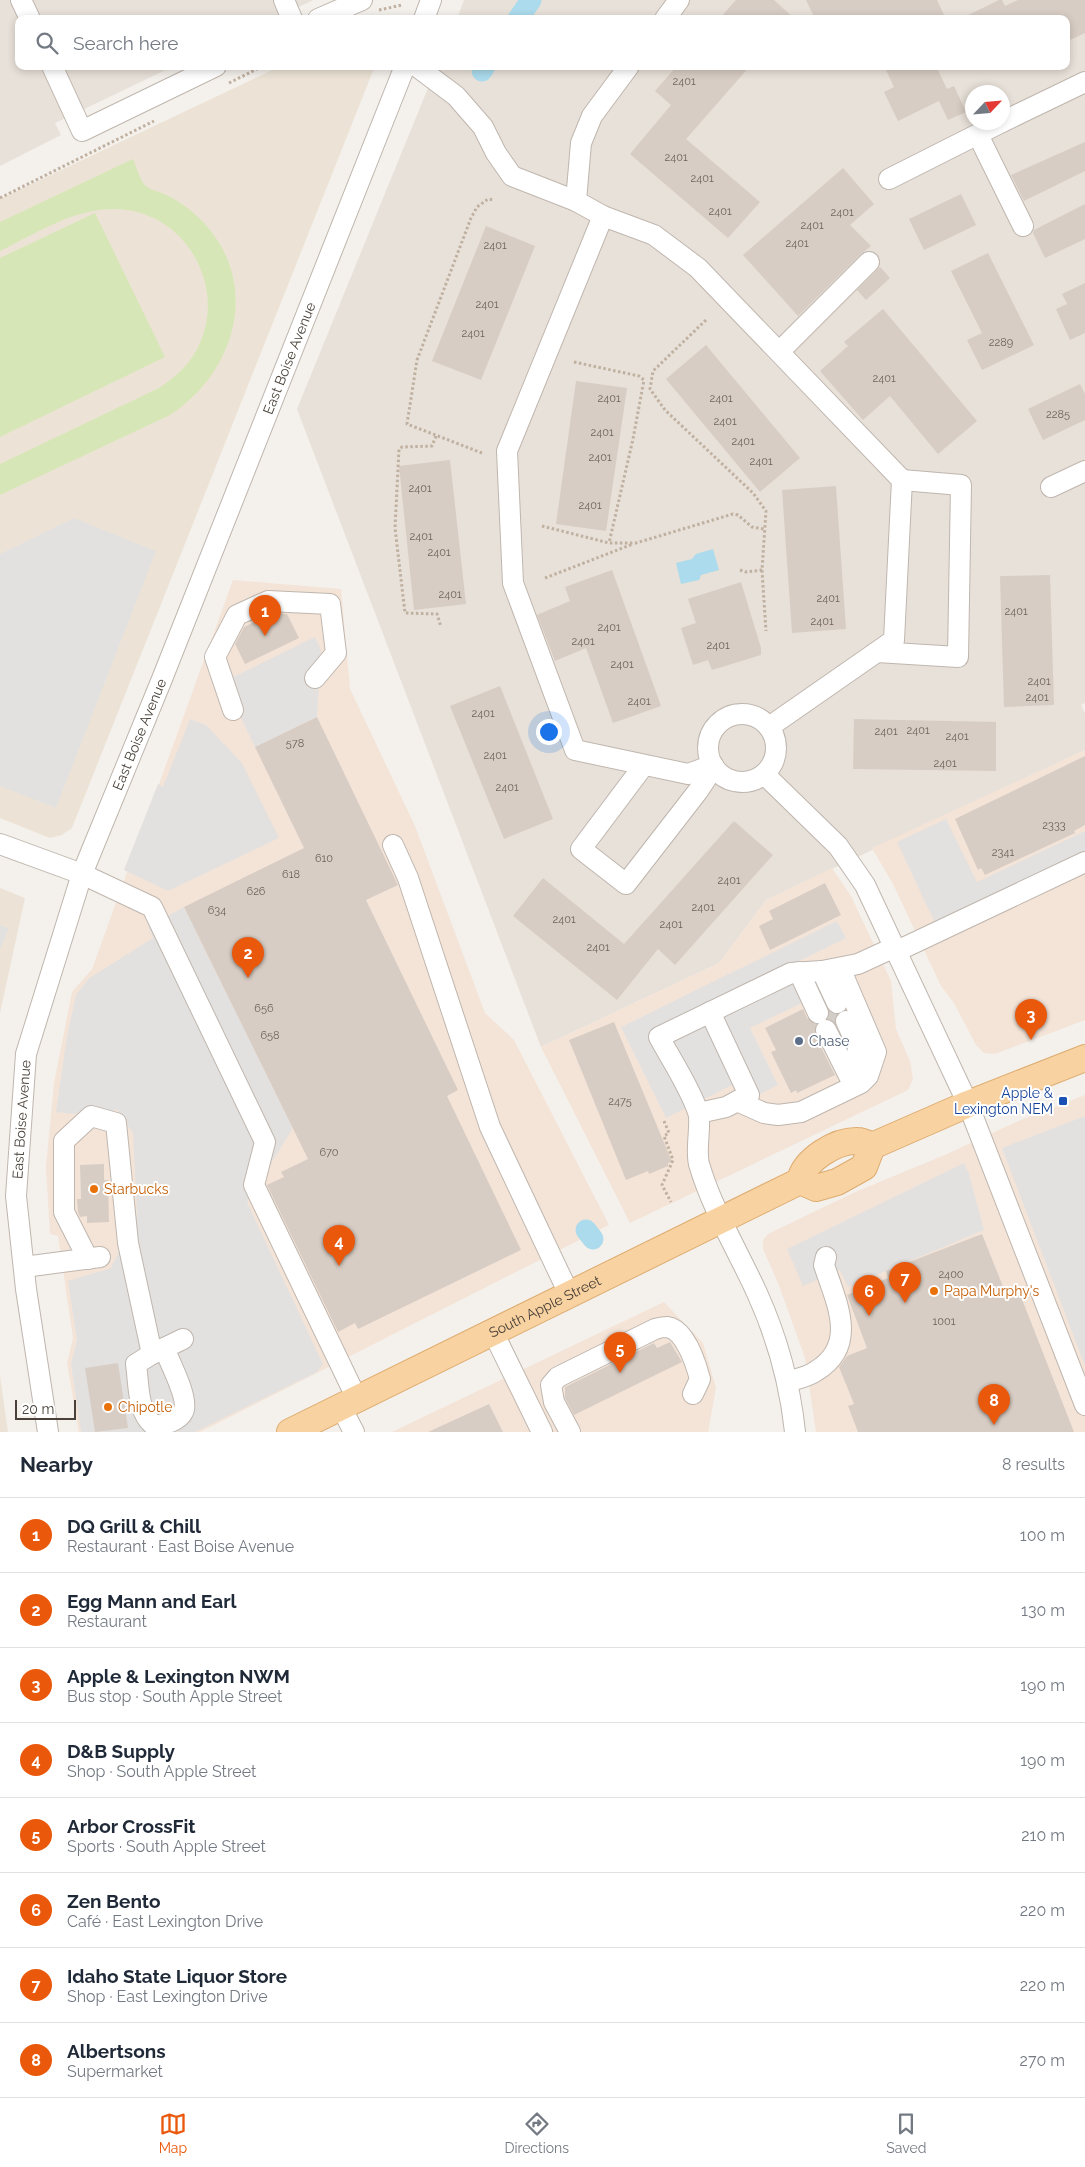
<!DOCTYPE html>
<meta charset="utf-8">
<style>
:root{--surface:#fff;--page:#f2f2f3;--text:#1f2937;--muted:#747a83;--line:#e0e1e3;--accent:#ea580c}
body{margin:0;font-family:Raleway,sans-serif;background:var(--page);color:var(--text)}
.compass{position:absolute;left:965px;top:85px;width:45px;height:45px;border-radius:50%;background:var(--surface);box-shadow:0 2px 8px #0003;rotate:64deg}
.scale{position:absolute;left:15px;bottom:12px;width:61px;box-sizing:border-box;padding-left:5px;border:2px solid #484039;border-top:0;font-size:14px;line-height:18px;white-space:nowrap;color:#484039;-webkit-text-stroke:4px #fff;paint-order:stroke}
.you{position:absolute;left:548px;top:731px;width:18px;height:18px;margin:-12px;border:4px solid #fff;border-radius:50%;background:#1a73e8;box-shadow:0 0 0 8px #1a73e833}
.badge{display:grid;place-items:center;width:32px;height:32px;border-radius:50%;background:var(--accent);color:#fff;font-size:16px;font-weight:700}
.pin{position:absolute;translate:-50% -41px;filter:drop-shadow(0 1px 2px #0008)}
.pin::after{content:'';position:absolute;top:26px;width:18px;height:15px;background:inherit;clip-path:polygon(0 0,100% 0,50% 100%)}
.list{margin:0;padding:0;list-style:none}
h2{display:flex;justify-content:space-between;align-items:center;height:65px;margin:0;padding:0 20px;font-size:21px}
h2 small{font-size:16px;font-weight:400;color:var(--muted)}
.list li{display:grid;grid-template-columns:32px 1fr auto;gap:15px;align-items:center;box-sizing:border-box;height:75px;padding:0 20px;border-top:1px solid var(--line)}
.list b{display:block;font-size:19px;white-space:nowrap}
.list p{margin:0;font-size:16px;white-space:nowrap;color:var(--muted)}
.list em{font-size:16px;font-style:normal;color:var(--muted)}
.icon{flex:none;width:28px;height:28px;fill:none;stroke:currentColor;stroke-width:2;stroke-linecap:round;stroke-linejoin:round}
.map{position:relative;flex:none;width:1085px;height:1432px;overflow:hidden}
.search{position:absolute;background:var(--surface);box-shadow:0 2px 8px #0003;left:15px;right:15px;top:15px;height:55px;display:flex;align-items:center;gap:12px;box-sizing:border-box;padding:0 18px;border-radius:10px;color:var(--muted);font-size:19px}
.sheet{height:665px;background:var(--surface)}
nav{display:flex;justify-content:space-around;align-items:center;box-sizing:border-box;height:70px;border-top:1px solid var(--line);background:var(--surface);font-size:14px;color:var(--muted)}
nav a{display:grid;justify-items:center;gap:2px}
nav .on{color:var(--accent)}
.map>svg:first-child{display:block}
.residential{fill:#e8e1d9;fill-rule:evenodd}
.commercial{fill:#f4e4d8}
.education{fill:#ece3d6}
.green{fill:#d7e6b6}
.parking{fill:#e3e1df}
.water{fill:#abdbec}
.lines{fill:none;stroke-linecap:round;stroke-linejoin:round}
.canal{stroke:#abdbec;stroke-width:21}
.building{fill:#d8cdc4}
.minor-tunnel{stroke:#d2cdc7;stroke-width:20;stroke-dasharray:20 10;stroke-linecap:butt}
.minor-casing{stroke:#bfb6ae;stroke-width:22}
.major-casing{stroke:#ddac70;stroke-width:28}
.path{stroke:#c0b0a0;stroke-width:3;stroke-dasharray:2.5 2.5;stroke-linecap:butt}
.minor{stroke:#fff;stroke-width:20}
.major{stroke:#f8d2a0;stroke-width:26}
.service-dot{fill:#5c6f8a;stroke:#fff;stroke-width:2}
.transit-dot{fill:#1a4fb4;stroke:#fff;stroke-width:2}
.food-dot{fill:#e8710a;stroke:#fff;stroke-width:2}
.labels{text-anchor:middle;dominant-baseline:central;stroke-width:4;stroke-linejoin:round;paint-order:stroke}
.number-label{font-size:11px;fill:#6c635c}
.street-label{font-size:14px;fill:#484039;stroke:#fff}
.service-label{font-size:14px;fill:#4e5e75;stroke:#fff;text-anchor:start}
.transit-label{font-size:14px;fill:#164399;stroke:#fff;text-anchor:end}
.food-label{font-size:14px;fill:#c56008;stroke:#fff;text-anchor:start}
</style>
<div class="map">
<svg width="1085" height="1432" viewBox="0 0 1085 1432">
<rect width="100%" height="100%" fill="#f4f0eb"/>
<!-- residential -->
<g class="residential">
<path d="M 0,0 L 313,0 L 274,19 L 19,19 L 19,66 L 174,66 L 55,123 L 61,135 L 0,166 Z"/>
<path d="M 464,0 L 1085,0 L 1085,703 L 1081,705 L 1085,713 L 1085,750 L 766,900 L 719,963 L 541,1047 L 297,409 L 437,66 L 1066,66 L 1066,19 L 457,19 ZM 972,92 L 1002,92 L 1002,122 L 972,122 Z"/>
</g>
<!-- commercial -->
<g class="commercial">
<path d="M 233,580 L 341,589 L 350,689 L 415,826 L 485,1013 L 514,1040 L 609,1225 L 200,1432 L 79,1432 L 67,1363 L 73,1338 L 58,1236 L 50,1234 L 46,1167 L 54,1083 L 72,992 L 92,969 Z"/>
<path d="M 1085,750 L 1085,1020 L 995,1054 L 984,1053 L 976,1045 L 954,1003 L 941,986 L 893,884 L 872,848 Z"/>
<path d="M 832,868 L 851,896 L 891,981 L 896,1029 L 910,1061 L 913,1079 L 908,1090 L 630,1223 L 541,1047 L 719,963 L 766,900 Z"/>
<path d="M 1085,1095 L 1085,1432 L 816,1432 L 805,1358 L 778,1283 L 763,1249 L 763,1240 L 768,1234 L 853,1193 L 947,1154 L 1016,1122 Z"/>
<path d="M 664,1302 L 703,1343 L 716,1388 L 708,1432 L 392,1432 Z"/>
</g>
<!-- education -->
<g class="education">
<path d="M 281,66 L 375,66 L 72,828 L 62,835 L 50,838 L 0,818 L 0,199 Z"/>
<path d="M 0,888 L 25,898 L 0,1013 Z"/>
<path d="M 0,1376 L 8,1432 L 0,1432 Z"/>
</g>
<!-- green -->
<g class="green">
<path d="M 133,159 C 136,166 140,181 146,186 C 150,190 158,191 164,194 C 180,201 194,212 206,225 C 261,288 234,373 170,415 L 0,495 L 0,464 L 159,388 C 174,378 188,366 196,351 C 231,288 184,208 113,209 C 73,209 35,234 0,251 L 0,222 Z"/>
<path d="M 95,213 L 165,357 L 0,437 L 0,258 Z"/>
</g>
<!-- parking -->
<g class="parking">
<path d="M 74,518 L 156,551 L 56,808 L 0,786 L 0,554 Z"/>
<path d="M 315,637 L 321,650 L 317,717 L 255,747 L 223,682 Z"/>
<path d="M 190,719 L 206,725 L 242,763 L 279,838 L 168,891 L 124,870 L 158,784 L 163,787 Z"/>
<path d="M 946,819 L 977,882 L 1085,831 L 1085,851 L 935,923 L 897,842 Z"/>
<path d="M 184,907 L 293,1128 L 247,1202 L 323,1364 L 317,1372 L 195,1432 L 81,1432 L 71,1364 L 77,1340 L 68,1281 L 111,1268 L 137,1215 L 133,1133 L 117,1110 L 75,1114 L 56,1112 L 67,1036 L 76,995 L 88,979 L 153,938 L 148,926 Z"/>
<path d="M 837,921 L 846,938 L 785,968 L 802,1003 L 750,1028 L 778,1085 L 760,1094 L 734,1084 L 666,1118 L 621,1027 Z"/>
<path d="M 0,925 L 9,928 L 0,950 Z"/>
<path d="M 1085,1116 L 1085,1366 L 1002,1148 Z"/>
<path d="M 964,1163 L 969,1174 L 984,1230 L 848,1287 L 840,1270 L 803,1286 L 787,1249 Z"/>
</g>
<!-- water -->
<path class="water" d="M 713,549 L 719,570 L 701,575 L 699,580 L 681,584 L 676,563 L 692,559 L 696,554 Z"/>
<g class="lines">
<!-- canal -->
<g class="canal">
<path d="M 518,19 L 531,0"/>
<path d="M 482,71 L 485,66"/>
<path d="M 586,1230 L 593,1239"/>
</g>
</g>
<!-- building -->
<g class="building">
<path d="M 736,0 L 774,0 L 795,19 L 719,19 Z"/>
<path d="M 806,0 L 937,0 L 946,19 L 815,19 Z"/>
<path d="M 999,0 L 1002,0 L 1005,6 L 1018,0 L 1085,0 L 1085,33 L 1066,42 L 1066,19 L 960,19 Z"/>
<path d="M 677,66 L 750,66 L 686,139 L 760,202 L 728,238 L 630,154 L 671,105 L 655,91 Z"/>
<path d="M 884,66 L 936,66 L 947,89 L 954,86 L 966,112 L 948,120 L 939,101 L 898,121 L 884,92 L 894,87 Z"/>
<path d="M 1085,142 L 1085,171 L 1024,201 L 1011,175 Z"/>
<path d="M 843,168 L 874,204 L 850,225 L 871,246 L 861,254 L 798,316 L 743,255 Z"/>
<path d="M 961,194 L 976,225 L 924,250 L 909,219 Z"/>
<path d="M 1085,204 L 1085,239 L 1045,258 L 1033,233 L 1034,230 Z"/>
<path d="M 486,226 L 535,246 L 481,380 L 432,361 Z"/>
<path d="M 988,253 L 1034,345 L 982,370 L 967,340 L 982,333 L 951,271 Z"/>
<path d="M 880,267 L 890,278 L 866,300 L 857,290 Z"/>
<path d="M 1085,283 L 1085,333 L 1070,340 L 1056,309 L 1067,304 L 1062,294 Z"/>
<path d="M 883,309 L 977,421 L 938,454 L 890,396 L 863,420 L 820,371 L 848,346 L 844,342 Z"/>
<path d="M 706,345 L 800,458 L 760,492 L 666,379 Z"/>
<path d="M 576,381 L 627,388 L 606,531 L 556,524 Z"/>
<path d="M 1080,384 L 1085,394 L 1085,420 L 1043,440 L 1028,409 Z"/>
<path d="M 450,460 L 466,604 L 414,610 L 399,466 Z"/>
<path d="M 836,486 L 846,629 L 792,633 L 782,490 Z"/>
<path d="M 612,570 L 661,706 L 613,723 L 586,648 L 555,661 L 537,615 L 570,601 L 565,587 Z"/>
<path d="M 1050,575 L 1054,705 L 1004,707 L 1000,576 Z"/>
<path d="M 741,582 L 761,648 L 761,655 L 712,670 L 708,660 L 693,665 L 681,628 L 696,623 L 688,599 Z"/>
<path d="M 273,613 L 287,614 L 299,638 L 245,664 L 235,644 L 244,627 Z"/>
<path d="M 500,686 L 553,819 L 504,839 L 450,706 Z"/>
<path d="M 317,717 L 398,885 L 366,900 L 458,1090 L 447,1096 L 521,1250 L 358,1329 L 355,1323 L 338,1332 L 267,1185 L 284,1177 L 281,1172 L 308,1159 L 184,907 L 304,848 L 255,747 Z"/>
<path d="M 854,719 L 996,722 L 996,771 L 853,769 Z"/>
<path d="M 1085,756 L 1085,825 L 1074,831 L 1075,833 L 985,875 L 981,868 L 978,870 L 955,819 Z"/>
<path d="M 734,821 L 773,855 L 675,965 L 658,949 L 617,1000 L 513,916 L 543,878 L 624,944 Z"/>
<path d="M 825,883 L 841,915 L 770,950 L 759,926 L 773,919 L 769,911 Z"/>
<path d="M 803,1009 L 807,1018 L 816,1024 L 815,1035 L 835,1075 L 797,1093 L 796,1090 L 791,1093 L 771,1052 L 776,1050 L 765,1028 Z"/>
<path d="M 614,1022 L 672,1162 L 668,1163 L 668,1166 L 649,1174 L 648,1171 L 626,1180 L 569,1040 Z"/>
<path d="M 104,1164 L 104,1180 L 108,1180 L 109,1222 L 87,1223 L 87,1216 L 80,1217 L 78,1212 L 77,1199 L 81,1199 L 80,1165 Z"/>
<path d="M 982,1234 L 1006,1294 L 1018,1289 L 1074,1432 L 858,1432 L 848,1406 L 854,1404 L 839,1367 L 847,1356 L 867,1348 L 847,1295 L 888,1278 L 886,1271 Z"/>
<path d="M 670,1342 L 682,1362 L 574,1415 L 565,1398 L 565,1387 L 654,1343 L 657,1348 Z"/>
<path d="M 118,1363 L 128,1428 L 95,1432 L 85,1368 Z"/>
<path d="M 489,1404 L 503,1432 L 428,1432 Z"/>
</g>
<g class="lines">
<!-- minor-tunnel -->
<path class="minor-tunnel" d="M 828,1008 L 836,1025"/>
<defs>
<g id="minor">
<path d="M 21,0 L 30,19"/>
<path d="M 284,0 L 292,19"/>
<path d="M 318,19 L 362,0"/>
<path d="M 424,19 L 431,0"/>
<path d="M 665,19 L 679,0"/>
<path d="M 52,66 L 82,131 L 216,66"/>
<path d="M 416,66 L 456,96 L 483,127 L 496,153 L 512,176 L 576,201 L 603,216 L 654,235 L 698,268 L 902,480 L 894,640 L 769,727"/>
<path d="M 1002,122 L 1085,82"/>
<path d="M 978,135 L 1023,226"/>
<path d="M 889,179 L 1002,122"/>
<path d="M 576,201 L 581,143 L 592,116 L 629,66"/>
<path d="M 603,216 L 507,451 L 513,583 L 575,750 L 688,774 L 713,765"/>
<path d="M 780,351 L 869,262"/>
<path d="M 1051,487 L 1085,471"/>
<path d="M 877,652 L 958,657 L 961,485 L 902,480"/>
<path d="M 233,710 L 215,657 L 237,615 L 268,601 L 330,604 L 336,653 L 315,678"/>
<circle cx="742" cy="748" r="34"/>
<path d="M 644,765 L 581,849 L 626,884 L 698,791 L 714,767"/>
<path d="M 764,774 L 838,846 L 865,885 L 968,1104 L 1085,1405"/>
<path d="M 0,844 L 82,874 L 152,907 L 265,1142 L 254,1185 L 357,1399"/>
<path d="M 393,845 L 408,878 L 490,1127 L 569,1294"/>
<path d="M 897,951 L 1085,862"/>
<path d="M 822,971 L 837,1003"/>
<path d="M 799,972 L 818,1013"/>
<path d="M 846,1021 L 858,1047 L 856,1068"/>
<path d="M 826,1030 L 850,1078"/>
<path d="M 737,1101 L 764,1113 L 778,1115 L 801,1112 L 861,1083 L 868,1076 L 876,1052 L 840,968"/>
<path d="M 699,1113 L 726,1107 L 749,1095 L 710,1012"/>
<path d="M 88,1259 L 64,1212 L 64,1141 L 91,1116 L 116,1123 L 128,1243 L 152,1354 L 183,1339"/>
<path d="M 24,1267 L 100,1257"/>
<path d="M 493,1332 L 542,1432"/>
<path d="M 152,1354 L 136,1364 C 139,1384 137,1414 155,1426 C 164,1424 179,1421 183,1412 C 190,1400 169,1361 164,1348"/>
<path d="M 787,1382 C 796,1379 808,1377 816,1371 C 859,1345 836,1302 824,1265 L 826,1257"/>
<path d="M 341,1407 L 354,1432"/>
<path id="s1" d="M 48,1432 L 26,1289 L 16,1196 L 26,1054 L 82,874 L 162,679 L 405,66"/>
<path d="M 570,1432 L 554,1402 L 551,1385 L 558,1377 L 655,1329 C 658,1328 663,1327 667,1327 C 685,1329 696,1364 700,1379 L 693,1394"/>
<path d="M 795,1432 C 790,1384 777,1337 757,1293 C 738,1251 712,1209 699,1164 C 695,1148 702,1123 698,1112 C 689,1086 672,1061 659,1037 L 791,973 L 822,971 L 858,964 L 895,947"/>
</g>
<g id="major">
<path d="M 800,1181 L 816,1188 L 837,1182 L 864,1167 L 872,1146 L 968,1104 L 1085,1058"/>
<path d="M 800,1181 C 804,1160 836,1140 858,1141 C 863,1141 868,1144 872,1146"/>
<path id="s2" d="M 290,1432 L 800,1181"/>
</g>
</defs>
<!-- minor casing -->
<use href="#minor" class="minor-casing"/>
<!-- major casing -->
<use href="#major" class="major-casing"/>
<!-- path -->
<g class="path">
<path d="M 379,10 L 402,5"/>
<path d="M 229,83 L 263,66"/>
<path d="M 0,198 L 154,121"/>
<path d="M 706,320 L 653,371 L 650,389 L 665,410 L 753,493 L 766,511 L 762,570 L 766,631"/>
<path d="M 574,362 L 639,376 L 644,380 L 633,439 L 609,543"/>
<path d="M 436,436 L 432,446 L 402,447 L 399,449 L 395,528 L 405,613 L 437,614 L 441,627"/>
<path d="M 482,453 L 407,424 L 417,360 L 471,218 L 477,207 L 488,199 L 494,200"/>
<path d="M 542,526 L 609,543 L 636,543 L 733,514 L 738,515 L 752,527 L 764,529"/>
<path d="M 740,570 L 746,572 L 762,570"/>
<path d="M 545,578 L 633,544"/>
<path d="M 664,1121 L 669,1133 L 664,1136 L 673,1160 L 662,1185 L 671,1202"/>
</g>
<!-- minor -->
<use href="#minor" class="minor"/>
<!-- major -->
<use href="#major" class="major"/>
</g>
<!-- markers -->
<circle class="service-dot" cx="799" cy="1041" r="5"/>
<rect class="transit-dot" x="1058" y="1096" width="10" height="10" rx="2.5"/>
<g class="food-dot">
<circle cx="94" cy="1189" r="5"/>
<circle cx="934" cy="1291" r="5"/>
<circle cx="108" cy="1407" r="5"/>
</g>
<g class="labels">
<!-- number labels -->
<g class="number-label">
<text x="684" y="81">2401</text>
<text x="676" y="157">2401</text>
<text x="702" y="178">2401</text>
<text x="720" y="211">2401</text>
<text x="842" y="212">2401</text>
<text x="812" y="225">2401</text>
<text x="797" y="243">2401</text>
<text x="495" y="245">2401</text>
<text x="487" y="304">2401</text>
<text x="473" y="333">2401</text>
<text x="1001" y="342">2289</text>
<text x="884" y="378">2401</text>
<text x="609" y="398">2401</text>
<text x="721" y="398">2401</text>
<text x="1058" y="414">2285</text>
<text x="725" y="421">2401</text>
<text x="602" y="432">2401</text>
<text x="743" y="441">2401</text>
<text x="600" y="457">2401</text>
<text x="761" y="461">2401</text>
<text x="420" y="488">2401</text>
<text x="590" y="505">2401</text>
<text x="421" y="536">2401</text>
<text x="439" y="552">2401</text>
<text x="450" y="594">2401</text>
<text x="828" y="598">2401</text>
<text x="1016" y="611">2401</text>
<text x="822" y="621">2401</text>
<text x="609" y="627">2401</text>
<text x="583" y="641">2401</text>
<text x="718" y="645">2401</text>
<text x="622" y="664">2401</text>
<text x="1039" y="681">2401</text>
<text x="1037" y="697">2401</text>
<text x="639" y="701">2401</text>
<text x="483" y="713">2401</text>
<text x="918" y="730">2401</text>
<text x="886" y="731">2401</text>
<text x="957" y="736">2401</text>
<text x="295" y="743">578</text>
<text x="495" y="755">2401</text>
<text x="945" y="763">2401</text>
<text x="507" y="787">2401</text>
<text x="1054" y="825">2333</text>
<text x="1003" y="852">2341</text>
<text x="324" y="858">610</text>
<text x="291" y="874">618</text>
<text x="729" y="880">2401</text>
<text x="256" y="891">626</text>
<text x="703" y="907">2401</text>
<text x="217" y="910">634</text>
<text x="564" y="919">2401</text>
<text x="671" y="924">2401</text>
<text x="598" y="947">2401</text>
<text x="264" y="1008">656</text>
<text x="270" y="1035">658</text>
<text x="620" y="1101">2475</text>
<text x="329" y="1152">670</text>
<text x="951" y="1274">2400</text>
<text x="944" y="1321">1001</text>
</g>
<!-- street labels -->
<g class="street-label">
<text stroke="none"><textPath href="#s1" startOffset="1125">East Boise Avenue</textPath></text>
<text stroke="none"><textPath href="#s1" startOffset="720">East Boise Avenue</textPath></text>
<text stroke="none"><textPath href="#s1" startOffset="315">East Boise Avenue</textPath></text>
<text stroke="none"><textPath href="#s2" startOffset="284">South Apple Street</textPath></text>
</g>
<!-- service labels -->
<g class="service-label">
<text x="809" y="1041">Chase</text>
</g>
<!-- transit labels -->
<g class="transit-label">
<text x="1053" y="1093">Apple &amp;<tspan x="1053" dy="16">Lexington NEM</tspan></text>
</g>
<!-- food labels -->
<g class="food-label">
<text x="104" y="1189">Starbucks</text>
<text x="944" y="1291">Papa Murphy's</text>
<text x="118" y="1407">Chipotle</text>
</g>
</g>
</svg>
<svg class="compass" viewBox="-18 -18 36 36"><path d="M0-13l5 13h-10z" fill="#e53935"/><path d="M0 13l5-13h-10z" fill="#747a83"/></svg>
<div class="scale">20 m</div>
<div class="you"></div>
<div class="pin badge" style="left:265px;top:636px">1</div>
<div class="pin badge" style="left:248px;top:978px">2</div>
<div class="pin badge" style="left:1031px;top:1040px">3</div>
<div class="pin badge" style="left:339px;top:1266px">4</div>
<div class="pin badge" style="left:620px;top:1373px">5</div>
<div class="pin badge" style="left:869px;top:1316px">6</div>
<div class="pin badge" style="left:905px;top:1303px">7</div>
<div class="pin badge" style="left:994px;top:1425px">8</div>
<div class="search"><svg class="icon" aria-label="search" viewBox="0 0 24 24"><circle cx="10" cy="10" r="6"/><path d="M15 15l6 6"/></svg>Search here</div>
</div>
<section class="sheet">
<h2>Nearby<small>8 results</small></h2>
<ul class="list">
<li><span class="badge">1</span><div><b>DQ Grill &amp; Chill</b><p>Restaurant · East Boise Avenue</p></div><em>100 m</em></li>
<li><span class="badge">2</span><div><b>Egg Mann and Earl</b><p>Restaurant</p></div><em>130 m</em></li>
<li><span class="badge">3</span><div><b>Apple &amp; Lexington NWM</b><p>Bus stop · South Apple Street</p></div><em>190 m</em></li>
<li><span class="badge">4</span><div><b>D&amp;B Supply</b><p>Shop · South Apple Street</p></div><em>190 m</em></li>
<li><span class="badge">5</span><div><b>Arbor CrossFit</b><p>Sports · South Apple Street</p></div><em>210 m</em></li>
<li><span class="badge">6</span><div><b>Zen Bento</b><p>Café · East Lexington Drive</p></div><em>220 m</em></li>
<li><span class="badge">7</span><div><b>Idaho State Liquor Store</b><p>Shop · East Lexington Drive</p></div><em>220 m</em></li>
<li><span class="badge">8</span><div><b>Albertsons</b><p>Supermarket</p></div><em>270 m</em></li>
</ul>
</section>
<nav>
<a class="on"><svg class="icon" aria-label="map" viewBox="0 0 24 24"><path d="M3 6l6-2 6 2 6-2v14l-6 2-6-2-6 2zM9 4v14M15 6v14"/></svg>Map</a>
<a><svg class="icon" aria-label="directions" viewBox="0 0 24 24"><path d="M12 3l9 9-9 9-9-9zM9 14v-3h6M13 9l2 2-2 2"/></svg>Directions</a>
<a><svg class="icon" aria-label="saved" viewBox="0 0 24 24"><path d="M7 4h10v16l-5-4-5 4z"/></svg>Saved</a>
</nav>
